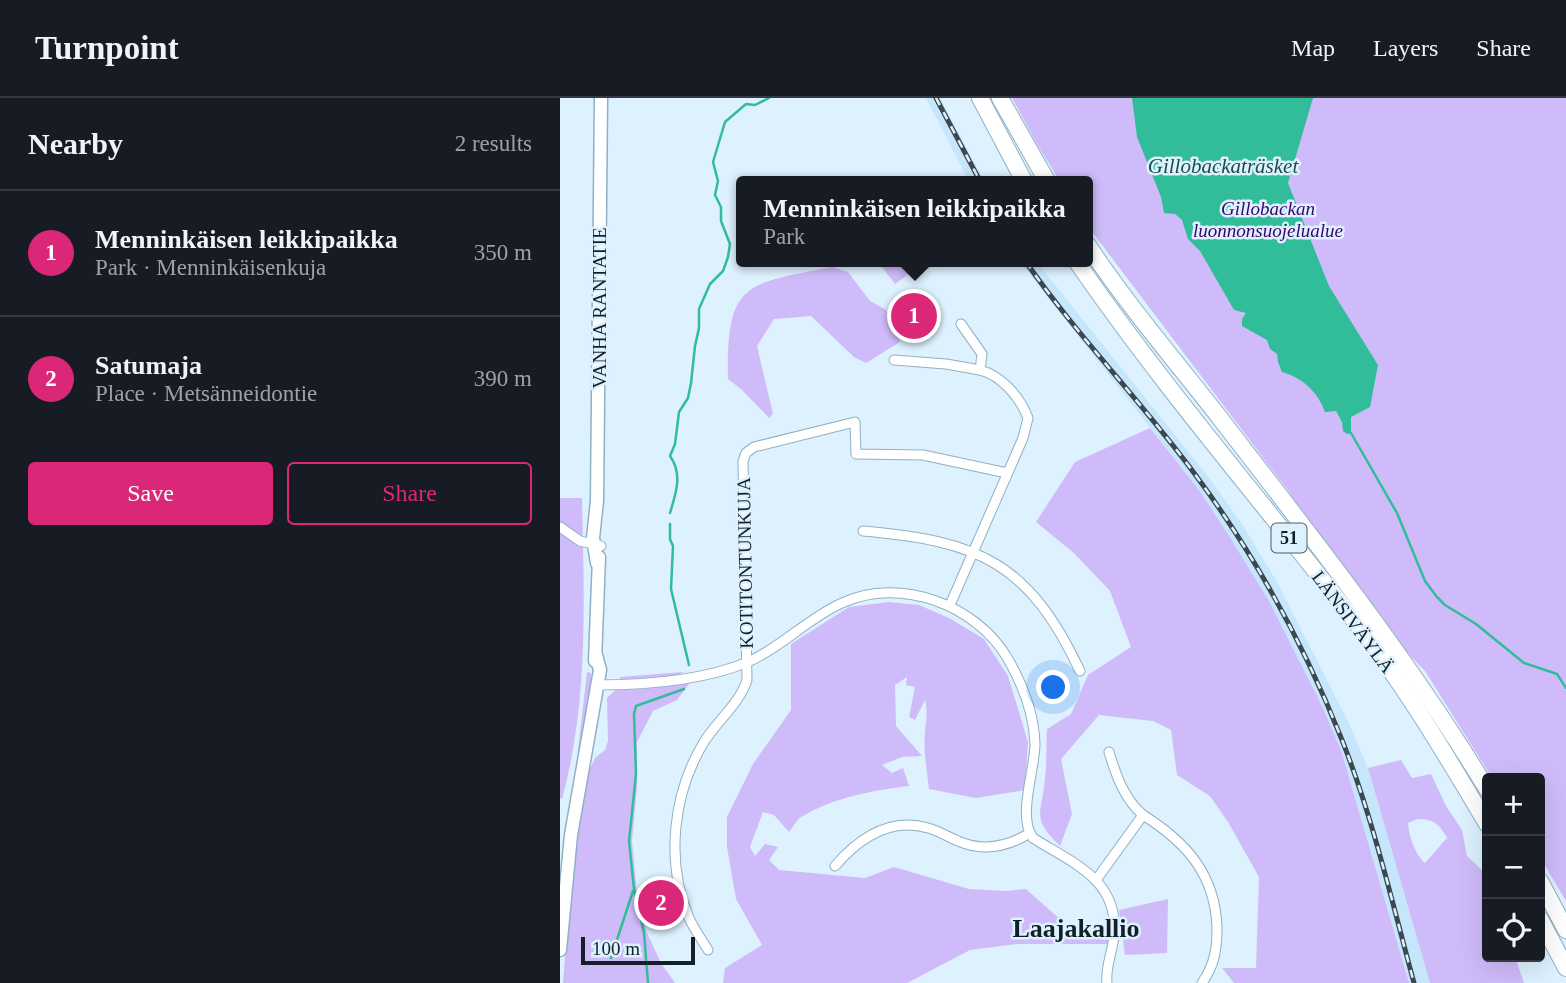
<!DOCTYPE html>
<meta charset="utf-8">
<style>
:root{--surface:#171b24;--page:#20242c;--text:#f1f3f6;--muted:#9ea1a6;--line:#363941;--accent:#db2777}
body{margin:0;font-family:"Times New Roman",serif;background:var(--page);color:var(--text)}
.controls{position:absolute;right:21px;bottom:21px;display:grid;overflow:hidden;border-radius:7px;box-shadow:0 7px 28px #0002}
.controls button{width:63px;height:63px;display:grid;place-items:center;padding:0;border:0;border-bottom:2px solid var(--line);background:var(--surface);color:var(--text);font:35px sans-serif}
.scale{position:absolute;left:21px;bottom:18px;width:114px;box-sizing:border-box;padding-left:7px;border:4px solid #142028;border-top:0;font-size:19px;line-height:24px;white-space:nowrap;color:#142028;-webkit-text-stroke:5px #ddf1fe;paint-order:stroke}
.you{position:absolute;left:494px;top:590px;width:24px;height:24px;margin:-18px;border:5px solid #fff;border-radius:50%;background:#1a73e8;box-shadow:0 0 0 10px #1a73e833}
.badge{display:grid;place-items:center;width:46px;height:46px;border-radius:50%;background:var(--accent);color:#fff;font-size:23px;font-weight:700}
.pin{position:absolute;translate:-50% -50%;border:4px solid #fff;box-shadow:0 2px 7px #0006}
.popup{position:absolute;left:176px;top:78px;width:357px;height:91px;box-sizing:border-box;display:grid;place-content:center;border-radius:7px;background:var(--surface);filter:drop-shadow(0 2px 5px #0005);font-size:23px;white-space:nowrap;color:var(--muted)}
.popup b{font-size:26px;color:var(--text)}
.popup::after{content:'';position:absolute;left:50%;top:100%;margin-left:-14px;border:14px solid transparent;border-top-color:var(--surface)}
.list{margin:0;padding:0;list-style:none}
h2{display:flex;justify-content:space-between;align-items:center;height:91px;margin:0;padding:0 28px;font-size:30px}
h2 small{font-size:23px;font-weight:400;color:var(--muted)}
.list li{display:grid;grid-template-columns:46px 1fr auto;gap:21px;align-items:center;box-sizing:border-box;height:126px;padding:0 28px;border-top:2px solid var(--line)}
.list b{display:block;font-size:26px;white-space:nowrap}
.list p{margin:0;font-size:23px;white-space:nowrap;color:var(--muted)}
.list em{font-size:23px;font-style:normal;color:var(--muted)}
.actions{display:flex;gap:14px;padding:21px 28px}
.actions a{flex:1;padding:16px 0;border:2px solid var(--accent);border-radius:7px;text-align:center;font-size:24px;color:var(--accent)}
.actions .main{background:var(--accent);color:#fff}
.icon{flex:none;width:38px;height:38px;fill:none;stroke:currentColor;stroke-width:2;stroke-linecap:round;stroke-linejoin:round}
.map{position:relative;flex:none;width:1006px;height:885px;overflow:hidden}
header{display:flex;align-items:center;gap:42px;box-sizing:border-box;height:98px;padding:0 35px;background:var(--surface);border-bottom:2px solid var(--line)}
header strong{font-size:33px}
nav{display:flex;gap:38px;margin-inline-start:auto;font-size:24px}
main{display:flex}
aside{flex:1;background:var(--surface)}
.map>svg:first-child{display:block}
.built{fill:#c6e7fb}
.green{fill:#cfbbfa;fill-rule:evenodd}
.water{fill:#32bd9a}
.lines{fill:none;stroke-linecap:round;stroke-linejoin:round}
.stream{stroke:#32bd9a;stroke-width:2.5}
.minor-casing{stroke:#90b0c4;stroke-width:11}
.secondary-casing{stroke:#90b0c4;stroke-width:15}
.motorway-casing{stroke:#90b0c4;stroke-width:18}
.minor{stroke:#fff;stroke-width:9}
.secondary{stroke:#fff;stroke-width:12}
.motorway{stroke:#fff;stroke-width:16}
.rail-casing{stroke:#3b4851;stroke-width:5}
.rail{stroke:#ddf1fe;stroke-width:2.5;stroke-dasharray:8;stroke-linecap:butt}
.labels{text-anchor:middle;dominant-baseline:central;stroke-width:5;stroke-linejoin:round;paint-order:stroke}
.shield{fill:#ddf1fe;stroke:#505f68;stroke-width:2}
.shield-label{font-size:18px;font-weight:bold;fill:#142028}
.park-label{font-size:19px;font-style:italic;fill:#3c036f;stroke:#ddf1fe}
.street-label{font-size:19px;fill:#142028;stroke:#ddf1fe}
.water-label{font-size:21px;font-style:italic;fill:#1a5041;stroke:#ddf1fe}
.district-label{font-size:26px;font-weight:bold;fill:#142028;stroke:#ddf1fe}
</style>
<header>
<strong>Turnpoint</strong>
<nav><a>Map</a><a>Layers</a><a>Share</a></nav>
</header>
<main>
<aside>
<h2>Nearby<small>2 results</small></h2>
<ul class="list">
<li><span class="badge">1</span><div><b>Menninkäisen leikkipaikka</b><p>Park · Menninkäisenkuja</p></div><em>350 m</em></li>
<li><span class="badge">2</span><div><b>Satumaja</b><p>Place · Metsänneidontie</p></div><em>390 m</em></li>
</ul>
<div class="actions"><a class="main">Save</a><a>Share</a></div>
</aside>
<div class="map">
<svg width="1006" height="885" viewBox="0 0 1006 885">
<rect width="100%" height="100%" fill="#ddf1fe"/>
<!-- built -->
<g class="built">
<path d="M 366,0 L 380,0 L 424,83 L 409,83 Z"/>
<path d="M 460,164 L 477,164 L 650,381 L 680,423 L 716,482 L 789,625 L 808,670 L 870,885 L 849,885 L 781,652 L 762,608 L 709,503 L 639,392 Z"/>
</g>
<!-- green -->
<g class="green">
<path d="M 452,0 L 1006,0 L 1006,803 L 980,759 L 980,680 L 932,680 L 865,573 L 800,506 L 729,394 L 533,135 L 527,125 L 527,83 L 500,83 L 478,48 Z"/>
<path d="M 318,164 L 352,164 L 357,170 L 335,186 Z"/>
<path d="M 272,169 L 288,174 L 310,203 L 325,211 L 339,231 L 338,212 L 353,193 L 369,205 L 368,224 L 356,226 L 355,234 L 351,237 L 339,234 L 340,244 L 306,265 L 294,259 L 251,218 L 214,221 L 197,248 L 213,316 L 209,320 L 182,292 L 168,281 C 166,184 185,186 272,169 Z"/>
<path d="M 590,330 L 639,392 L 669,438 L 709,503 L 762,608 L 781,652 L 849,885 L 674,885 L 662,870 L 696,870 L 699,779 L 668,724 L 650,698 L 617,677 L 611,632 L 593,623 L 539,617 L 501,661 L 512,716 L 500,748 C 470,719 482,716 485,680 C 487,663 486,647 487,631 L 511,616 L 528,577 L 571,549 L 550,493 L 515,456 L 476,424 L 515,364 Z"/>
<path d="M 0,400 L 22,400 C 24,501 29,603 2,701 L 0,700 Z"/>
<path d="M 329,504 L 359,507 L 389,520 L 424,541 L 448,578 L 468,644 L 465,692 L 416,700 L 369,691 C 367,672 363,653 365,634 C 366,621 368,616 365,602 L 355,622 L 349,619 L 355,589 L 346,587 L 347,579 L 335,587 L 336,628 L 362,658 L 342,659 L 322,667 L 332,675 L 343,670 L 349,688 C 315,692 272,700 243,718 C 237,721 233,729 229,734 L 214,717 L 203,714 L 190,749 L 195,758 L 205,746 L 218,749 L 209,762 L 219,772 L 305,780 L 334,769 L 409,791 L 447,793 L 466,791 L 520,839 L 550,836 L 549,846 L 457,846 L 410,852 L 347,885 L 163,885 L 165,870 L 202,847 L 176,801 L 167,749 L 167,719 L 193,666 L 231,612 L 231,546 L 289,509 Z"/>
<path d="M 27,574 L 31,575 L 30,602 L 16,670 Z"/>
<path d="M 123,574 L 120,577 L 61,583 L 60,579 Z"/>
<path d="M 132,582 L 117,602 L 93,613 L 77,644 L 77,690 L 72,743 L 77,795 L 87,835 L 101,865 L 115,885 L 3,885 L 12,767 L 25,682 L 35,660 L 45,652 L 48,643 L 47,600 L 56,591 Z"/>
<path d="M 841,662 L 852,680 L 871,676 L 886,708 L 902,732 L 907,758 L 921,771 L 927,788 L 927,859 L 955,859 L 964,885 L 870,885 L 808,670 ZM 857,721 C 873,721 880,726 887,740 L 865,765 C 855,757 849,738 848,725 Z"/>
<path d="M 608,801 L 607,855 L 565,857 L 559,812 Z"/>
</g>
<!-- water -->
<path class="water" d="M 572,0 L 753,0 L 728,85 L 769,188 L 818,267 L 810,309 L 791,319 L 791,335 L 787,336 L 783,333 L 782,324 L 776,313 L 765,314 C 758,294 743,280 722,274 L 718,264 L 717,256 L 710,251 L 707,242 L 682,228 L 682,221 L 686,215 L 674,212 L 640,153 L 628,141 L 622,122 L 615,116 L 604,115 L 601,99 L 577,39 Z"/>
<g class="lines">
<!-- stream -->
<g class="stream">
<path d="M 791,335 L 837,415 L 865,483 L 877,499 L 885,507 L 916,526 L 964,565 L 997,576 L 1006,590"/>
<path d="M 110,415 C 116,395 123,376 110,358 L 115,346 L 119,314 L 128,300 L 131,285 L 135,248 L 139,230 L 139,211 L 150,186 L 163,173 L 168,159 L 170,146 L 161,123 L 161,109 L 155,97 L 158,83 L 153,64 L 165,24 L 186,6 L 195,7 L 209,0"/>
<path d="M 110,426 L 110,441 L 113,448 L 111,491 L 129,567"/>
<path d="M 51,860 L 73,793"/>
<path d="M 88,885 L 84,835 L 74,791 L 69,743 L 76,676 L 74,616 L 76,608 L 124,591"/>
</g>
<defs>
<g id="minor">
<path d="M 334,262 L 386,266 L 420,272"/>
<path d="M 0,429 L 20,443 L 41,448"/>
<path d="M 303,433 C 420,443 469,465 520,573"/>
<path d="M 390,507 L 463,340 L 468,320 C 460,299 442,278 420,272 L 422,256 L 401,226"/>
<path d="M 36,587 C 85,587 142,583 188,564 C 222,549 248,520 282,505 C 340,478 417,507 448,561 C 463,587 474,616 475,646 C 475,671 457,719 473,740 C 512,765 559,781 554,837 C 553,853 545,869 547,885"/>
<path d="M 549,654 C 556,677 564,701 583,717"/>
<path d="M 275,768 C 299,740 330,719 368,730 C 379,733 388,739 398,743 C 423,754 447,749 470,735"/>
<path d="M 536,782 L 583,717 C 626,744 655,776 657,829 C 657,851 655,866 642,885"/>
<path d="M 148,852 C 142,842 134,831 129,820 C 105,763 113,695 144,644 C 157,623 180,605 187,582 L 183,363 L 186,355 L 194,349 L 295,324 L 296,356 L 363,357 L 447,375"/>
</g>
<g id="secondary">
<path d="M 37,465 L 33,440 L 37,403 L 41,0"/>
<path d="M 35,563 L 39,459"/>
<path d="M 0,852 L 11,737 L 40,572 L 36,557"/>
</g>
<g id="motorway">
<path d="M 420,0 L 464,83"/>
<path d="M 440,0 L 487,83"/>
<path d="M 527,146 C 566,205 612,259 656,315 C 750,437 847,559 927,691"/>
<path d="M 517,164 C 601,286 699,400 790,517 C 842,583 885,655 927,726"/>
<path d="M 980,783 L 1006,832"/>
<path d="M 980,821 L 1006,870"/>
</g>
</defs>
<!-- minor casing -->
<use href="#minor" class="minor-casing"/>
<!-- secondary casing -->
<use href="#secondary" class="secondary-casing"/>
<!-- motorway casing -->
<use href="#motorway" class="motorway-casing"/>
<!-- minor -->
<use href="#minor" class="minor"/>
<!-- secondary -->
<use href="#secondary" class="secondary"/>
<!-- motorway -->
<use href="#motorway" class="motorway"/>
<defs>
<g id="rail">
<path d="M 376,0 L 420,83"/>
<path d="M 466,164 C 518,239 583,305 637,379 C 696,459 745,549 782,642 C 813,720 832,804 854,885"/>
</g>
</defs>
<!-- rail casing -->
<use href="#rail" class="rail-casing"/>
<!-- rail -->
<use href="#rail" class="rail"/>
</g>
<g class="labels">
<!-- shield labels -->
<rect class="shield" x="711.5" y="425.5" width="35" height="29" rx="5"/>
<g class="shield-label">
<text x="729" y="440">51</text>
</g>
<!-- park labels -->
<g class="park-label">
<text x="708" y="110">Gillobackan<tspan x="708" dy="22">luonnonsuojelualue</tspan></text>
</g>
<!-- street labels -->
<g class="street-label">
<text transform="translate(39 210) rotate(-90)">VANHA RANTATIE</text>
<text transform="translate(185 465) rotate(-91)">KOTITONTUNKUJA</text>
<text transform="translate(793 524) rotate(53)">LÄNSIVÄYLÄ</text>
</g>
<!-- water labels -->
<g class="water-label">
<text x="663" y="68">Gillobackaträsket</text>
</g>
<!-- district labels -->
<g class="district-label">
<text x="516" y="830">Laajakallio</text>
</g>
</g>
</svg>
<div class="controls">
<button>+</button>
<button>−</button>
<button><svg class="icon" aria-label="locate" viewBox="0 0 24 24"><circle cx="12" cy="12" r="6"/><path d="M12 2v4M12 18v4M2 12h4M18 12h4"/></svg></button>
</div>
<div class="scale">100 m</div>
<div class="you"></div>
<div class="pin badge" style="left:354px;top:218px">1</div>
<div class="popup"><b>Menninkäisen leikkipaikka</b>Park</div>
<div class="pin badge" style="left:101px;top:805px">2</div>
</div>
</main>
